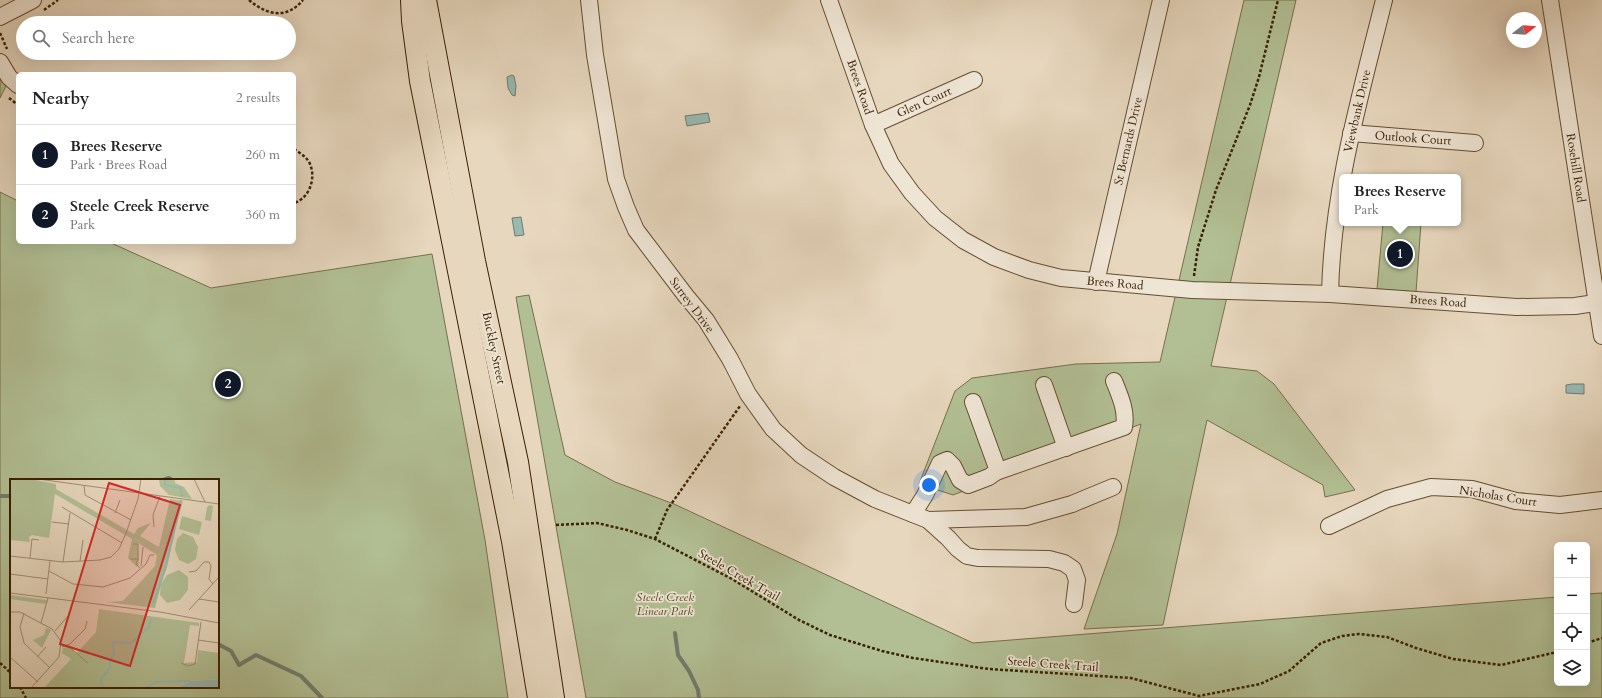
<!DOCTYPE html>
<meta charset="utf-8">
<style>
:root{--surface:#fff;--page:#f6f6f6;--text:#222;--muted:#767676;--line:#e0e0e0;--accent:#111827}
body{margin:0;font-family:Cardo,serif;background:var(--page);color:var(--text)}
.controls{position:absolute;right:12px;bottom:12px;display:grid;overflow:hidden;border-radius:6px;box-shadow:0 4px 16px #0002}
.controls button{width:36px;height:36px;display:grid;place-items:center;padding:0;border:0;border-bottom:1px solid var(--line);background:var(--surface);color:var(--text);font:20px sans-serif}
.compass{position:absolute;left:1506px;top:12px;width:36px;height:36px;border-radius:50%;background:var(--surface);box-shadow:0 4px 16px #0002;rotate:73deg}
.you{position:absolute;left:929px;top:485px;width:14px;height:14px;margin:-10px;border:3px solid #fff;border-radius:50%;background:#1a73e8;box-shadow:0 0 0 6px #1a73e833}
.badge{display:grid;place-items:center;width:26px;height:26px;border-radius:50%;background:var(--accent);color:#fff;font-size:13px;font-weight:700}
.pin{position:absolute;translate:-50% -50%;border:2px solid #fff;box-shadow:0 1px 4px #0006}
.popup{position:absolute;left:1339px;top:174px;width:122px;height:52px;box-sizing:border-box;display:grid;place-content:center;border-radius:6px;background:var(--surface);filter:drop-shadow(0 1px 3px #0005);font-size:13px;white-space:nowrap;color:var(--muted)}
.popup b{font-size:15px;color:var(--text)}
.popup::after{content:'';position:absolute;left:50%;top:100%;margin-left:-8px;border:8px solid transparent;border-top-color:var(--surface)}
.list{margin:0;padding:0;list-style:none}
h2{display:flex;justify-content:space-between;align-items:center;height:52px;margin:0;padding:0 16px;font-size:17px}
h2 small{font-size:13px;font-weight:400;color:var(--muted)}
.list li{display:grid;grid-template-columns:26px 1fr auto;gap:12px;align-items:center;box-sizing:border-box;height:60px;padding:0 16px;border-top:1px solid var(--line)}
.list b{display:block;font-size:15px;white-space:nowrap}
.list p{margin:0;font-size:13px;white-space:nowrap;color:var(--muted)}
.list em{font-size:13px;font-style:normal;color:var(--muted)}
.icon{flex:none;width:22px;height:22px;fill:none;stroke:currentColor;stroke-width:2;stroke-linecap:round;stroke-linejoin:round}
.map{position:relative;flex:none;width:1602px;height:698px;overflow:hidden}
.search{position:absolute;background:var(--surface);box-shadow:0 4px 16px #0002;left:16px;top:16px;width:280px;height:44px;display:flex;align-items:center;gap:10px;box-sizing:border-box;padding:0 14px;border-radius:22px;color:var(--muted);font-size:15px}
.panel{position:absolute;background:var(--surface);box-shadow:0 4px 16px #0002;left:16px;top:72px;width:280px;height:172px;border-radius:6px}
.map>svg:first-child{display:block}
.green{fill:#b2bf94;stroke:#76704a;fill-rule:evenodd}
.water{fill:#97b9b3;stroke:#727c6c}
.lines{fill:none;stroke-linecap:round;stroke-linejoin:round}
.stream{stroke:#727c6c;stroke-width:4}
.minor-casing{stroke:#654e30;stroke-width:18}
.major-casing{stroke:#3a2101;stroke-width:22}
.path{stroke:#3a2101;stroke-width:2.5;stroke-dasharray:3 2;stroke-linecap:butt}
.minor{stroke:#efe5d5;stroke-width:16}
.major{stroke:#e7d7be;stroke-width:20}
.labels{text-anchor:middle;dominant-baseline:central;stroke-width:3.5;stroke-linejoin:round;paint-order:stroke}
.street-label{font-size:12px;fill:#3a2101;stroke:#efe5d5}
.park-label{font-size:12px;font-style:italic;fill:#584826;stroke:#efe5d5}
.inset-river{fill:none;stroke:#97b9b3;stroke-width:2}
.inset-road{fill:none;stroke:#a28e72;stroke-width:1}
.view{fill:#d62828;fill-opacity:0.15;stroke:#d62828;stroke-width:2}
.inset-edge{fill:none;stroke:#3a2101;stroke-width:2}
</style>
<div class="map">
<svg width="1602" height="698" viewBox="0 0 1602 698">
<rect width="100%" height="100%" fill="#e7d7be"/>
<filter id="stains"><feTurbulence type="fractalNoise" baseFrequency=".005" numOctaves="4"/><feColorMatrix values="0 0 0 0 .2 0 0 0 0 .09 0 0 0 0 .02 0 0 0 .5 -.17"/></filter>
<radialGradient id="worn" r=".72"><stop offset=".6" stop-color="#630" stop-opacity="0"/><stop offset="1" stop-color="#630" stop-opacity=".3"/></radialGradient>
<!-- green -->
<g class="green">
<path d="M 1244,0 L 1296,0 L 1211,366 L 1257,371 L 1274,384 L 1355,490 L 1325,497 L 1323,485 L 1207,420 L 1163,625 L 1084,629 L 1117,534 L 1141,424 L 953,495 L 919,484 L 955,391 L 972,378 L 1076,364 L 1160,362 Z"/>
<path d="M 0,72 L 7,84 L 0,98 Z"/>
<path d="M 0,192 L 18,201 L 18,242 L 109,242 L 211,288 L 432,254 L 485,540 L 508,698 L 0,698 ZM 11,480 L 218,480 L 218,687 L 11,687 Z"/>
<path d="M 1383,223 L 1421,223 L 1416,292 L 1377,289 Z"/>
<path d="M 529,295 L 565,455 L 615,482 L 674,504 L 973,643 L 1557,597 L 1557,683 L 1587,683 L 1587,594 L 1602,593 L 1602,698 L 586,698 L 516,297 Z"/>
</g>
<!-- water -->
<g class="water">
<path d="M 512,75 L 514,76 L 516,86 L 515,96 L 512,95 L 508,88 L 507,77 Z"/>
<path d="M 708,113 L 710,122 L 687,126 L 685,116 Z"/>
<path d="M 521,217 L 524,235 L 515,236 L 512,218 Z"/>
<path d="M 1572,384 L 1584,384 L 1584,394 L 1566,393 L 1566,385 Z"/>
</g>
<g class="lines">
<!-- stream -->
<g class="stream">
<path d="M 163,480 L 169,478 L 172,480"/>
<path d="M 0,496 L 11,496"/>
<path d="M 675,633 L 678,655 L 689,671 L 698,690 L 699,698"/>
<path d="M 218,644 L 231,651 L 239,665 L 256,655 L 301,676 L 322,698"/>
</g>
<defs>
<g id="minor">
<path d="M 589,0 L 595,55 L 616,179 L 626,207 L 636,230 L 686,296 L 706,320 L 730,359 L 748,394 L 773,429 L 801,455 L 834,477 L 875,499 L 928,520 L 948,538 L 958,549 L 967,556 L 978,558 L 1049,559 L 1064,563 L 1073,569 L 1077,580 L 1074,604"/>
<path d="M 829,0 L 873,125 L 891,164 L 912,193 L 935,218 L 963,240 L 994,257 L 1029,270 L 1061,278 L 1192,290 L 1330,294 L 1517,307 L 1575,306 L 1602,302"/>
<path d="M 1550,0 L 1602,336"/>
<path d="M 0,17 L 33,0"/>
<path d="M 0,62 L 9,77 L 18,85"/>
<path d="M 873,125 L 974,80"/>
<path d="M 1351,133 L 1475,143"/>
<path d="M 1096,282 L 1161,0"/>
<path d="M 1330,294 C 1332,193 1360,97 1384,0"/>
<path d="M 1044,385 L 1066,448"/>
<path d="M 996,472 L 1124,427 C 1127,411 1120,396 1114,381"/>
<path d="M 913,514 L 925,495 L 940,463 L 947,460 L 953,466 L 960,480 L 968,485 L 989,477 L 996,472 L 997,468 L 973,402"/>
<path d="M 928,520 L 1026,517 L 1072,504 L 1113,487"/>
<path d="M 1329,526 L 1387,499 L 1431,487 L 1472,489 L 1516,501 L 1560,505 L 1602,500"/>
</g>
<g id="major">
<path d="M 411,0 L 412,21 L 420,81 L 512,541 L 538,698"/>
<path d="M 426,0 L 475,261 L 518,462 L 554,698"/>
</g>
</defs>
<!-- minor casing -->
<use href="#minor" class="minor-casing"/>
<!-- major casing -->
<use href="#major" class="major-casing"/>
<!-- path -->
<g class="path">
<path d="M 249,0 C 267,15 286,20 303,0"/>
<path d="M 44,10 L 58,0"/>
<path d="M 0,33 L 7,49"/>
<path d="M 9,98 L 18,105"/>
<path d="M 294,149 C 300,153 307,157 310,164 C 316,178 310,198 294,203"/>
<path d="M 1194,276 L 1198,247 L 1216,190 L 1250,105 L 1259,77 L 1278,0"/>
<path d="M 556,525 L 597,523 L 627,530 L 655,539 L 732,579 L 799,620 L 830,635 L 882,651 L 913,658 L 989,669 L 1131,678 L 1199,696 L 1260,684 L 1289,671 L 1321,643 L 1342,636 L 1359,634 L 1387,637 L 1416,648 L 1453,659 L 1501,665 L 1557,652"/>
<path d="M 655,539 L 667,510 L 740,406"/>
<path d="M 1587,643 L 1602,638"/>
<path d="M 0,663 L 11,673"/>
<path d="M 20,687 L 26,698"/>
</g>
<!-- minor -->
<use href="#minor" class="minor"/>
<!-- major -->
<use href="#major" class="major"/>
</g>
<g class="labels">
<!-- street labels -->
<g class="street-label">
<text transform="translate(860 87) rotate(71)">Brees Road</text>
<text transform="translate(924 102) rotate(-24)">Glen Court</text>
<text transform="translate(1357 111) rotate(-77)">Viewbank Drive</text>
<text transform="translate(1413 138) rotate(4)">Outlook Court</text>
<text transform="translate(1128 141) rotate(-77)">St Bernards Drive</text>
<text transform="translate(1576 168) rotate(81)">Rosehill Road</text>
<text transform="translate(1115 283) rotate(5)">Brees Road</text>
<text transform="translate(1438 301) rotate(4)">Brees Road</text>
<text transform="translate(692 305) rotate(53)">Surrey Drive</text>
<text transform="translate(494 348) rotate(78)">Buckley Street</text>
<text transform="translate(1498 496) rotate(9)">Nicholas Court</text>
<text transform="translate(739 575) rotate(30)">Steele Creek Trail</text>
<text transform="translate(1053 664) rotate(4)">Steele Creek Trail</text>
</g>
<!-- park labels -->
<g class="park-label">
<text x="665" y="597">Steele Creek<tspan x="665" dy="14">Linear Park</tspan></text>
</g>
</g>
<!-- overview -->
<g transform="translate(10 479)">
<rect width="209" height="209" fill="#e7d7be"/>
<path d="M 0,0 L 20,0 L 46,5 L 46,10 L 124,55 L 128,49 L 141,44 L 130,57 L 149,68 L 160,20 L 173,22 L 145,129 L 96,123 L 113,122 L 145,87 L 147,76 L 128,64 L 129,85 L 127,88 L 118,79 L 122,60 L 45,15 L 39,59 L 22,56 L 19,58 L 20,63 L 0,61 ZM 149,0 L 165,0 L 165,4 L 174,8 L 182,20 L 159,16 L 150,7 ZM 200,26 L 203,27 L 201,42 L 195,41 L 197,28 ZM 172,37 L 192,43 L 189,56 L 169,50 ZM 173,54 L 183,58 L 188,68 L 186,80 L 178,85 L 169,81 L 165,71 L 167,60 ZM 169,91 L 178,98 L 178,111 L 170,121 L 157,124 L 150,116 L 151,105 L 157,96 ZM 0,116 L 37,121 L 36,125 L 0,120 ZM 89,130 L 189,144 L 189,147 L 180,146 L 174,184 L 187,183 L 188,171 L 209,174 L 209,200 L 181,202 L 167,209 L 34,209 L 61,180 L 52,174 L 53,169 L 59,167 L 66,175 L 86,153 ZM 36,149 L 41,151 L 32,169 L 23,161 L 34,156 Z" fill="#b2bf94"/>
<path d="M 209,200 L 209,209 L 167,209 L 181,202 Z" fill="#97b9b3"/>
<path class="inset-river" d="M 155,0 L 155,6 L 171,9 L 172,18M 143,125 L 156,88 L 171,21M 92,209 L 91,200 L 100,189 L 100,181 L 104,175 L 103,163 L 121,164 L 139,148 L 141,140M 136,209 L 146,203 L 180,202"/>
<path class="inset-road" d="M 28,0 L 209,25M 184,0 L 195,23M 74,6 L 75,16 L 121,41M 52,28 L 112,64M 105,34 L 110,21M 42,43 L 59,45M 144,48 L 143,36 L 150,17M 123,65 L 128,65 L 128,80M 0,77 L 53,83 L 90,81 L 101,78 L 109,70 L 116,54 L 128,20 L 131,0M 20,79 L 22,60 L 29,61M 120,80 L 128,80 L 126,85 L 130,89M 70,82 L 73,61M 53,83 L 60,34M 131,87 L 133,68M 39,92 L 63,105 L 93,108 L 120,99 L 136,85 L 140,76 L 144,76M 179,93 L 186,92 L 194,83 L 199,83 L 201,87 L 199,100 L 203,105M 0,95 L 38,100M 0,114 L 150,133 L 209,144M 36,115 L 40,82M 189,120 L 209,123M 179,131 L 209,98M 0,133 L 10,133 L 42,150 L 51,162 L 49,178 L 21,209M 14,134 L 10,148 L 14,164 L 40,189M 31,144 L 38,119M 45,152 L 58,137M 188,161 L 209,164M 58,167 L 78,184M 52,168 L 60,165 L 75,150 L 77,142M 0,178 L 28,203M 27,178 L 36,168M 171,184 L 178,187 L 185,185 L 191,143"/>
<path class="view" d="M 99,4 L 170,26 L 120,187 L 50,165 Z"/>
<rect width="209" height="209" class="inset-edge"/>
</g>
<rect width="100%" height="100%" filter="url(#stains)"/>
<rect width="100%" height="100%" fill="url(#worn)"/>
</svg>
<div class="controls">
<button>+</button>
<button>−</button>
<button><svg class="icon" aria-label="locate" viewBox="0 0 24 24"><circle cx="12" cy="12" r="6"/><path d="M12 2v4M12 18v4M2 12h4M18 12h4"/></svg></button>
<button><svg class="icon" aria-label="layers" viewBox="0 0 24 24"><path d="M12 4l9 5-9 5-9-5zM3 14l9 5 9-5"/></svg></button>
</div>
<svg class="compass" viewBox="-18 -18 36 36"><path d="M0-13l5 13h-10z" fill="#e53935"/><path d="M0 13l5-13h-10z" fill="#767676"/></svg>
<div class="you"></div>
<div class="pin badge" style="left:1400px;top:254px">1</div>
<div class="popup"><b>Brees Reserve</b>Park</div>
<div class="pin badge" style="left:228px;top:384px">2</div>
<div class="search"><svg class="icon" aria-label="search" viewBox="0 0 24 24"><circle cx="10" cy="10" r="6"/><path d="M15 15l6 6"/></svg>Search here</div>
<section class="panel">
<h2>Nearby<small>2 results</small></h2>
<ul class="list">
<li><span class="badge">1</span><div><b>Brees Reserve</b><p>Park · Brees Road</p></div><em>260 m</em></li>
<li><span class="badge">2</span><div><b>Steele Creek Reserve</b><p>Park</p></div><em>360 m</em></li>
</ul>
</section>
</div>
